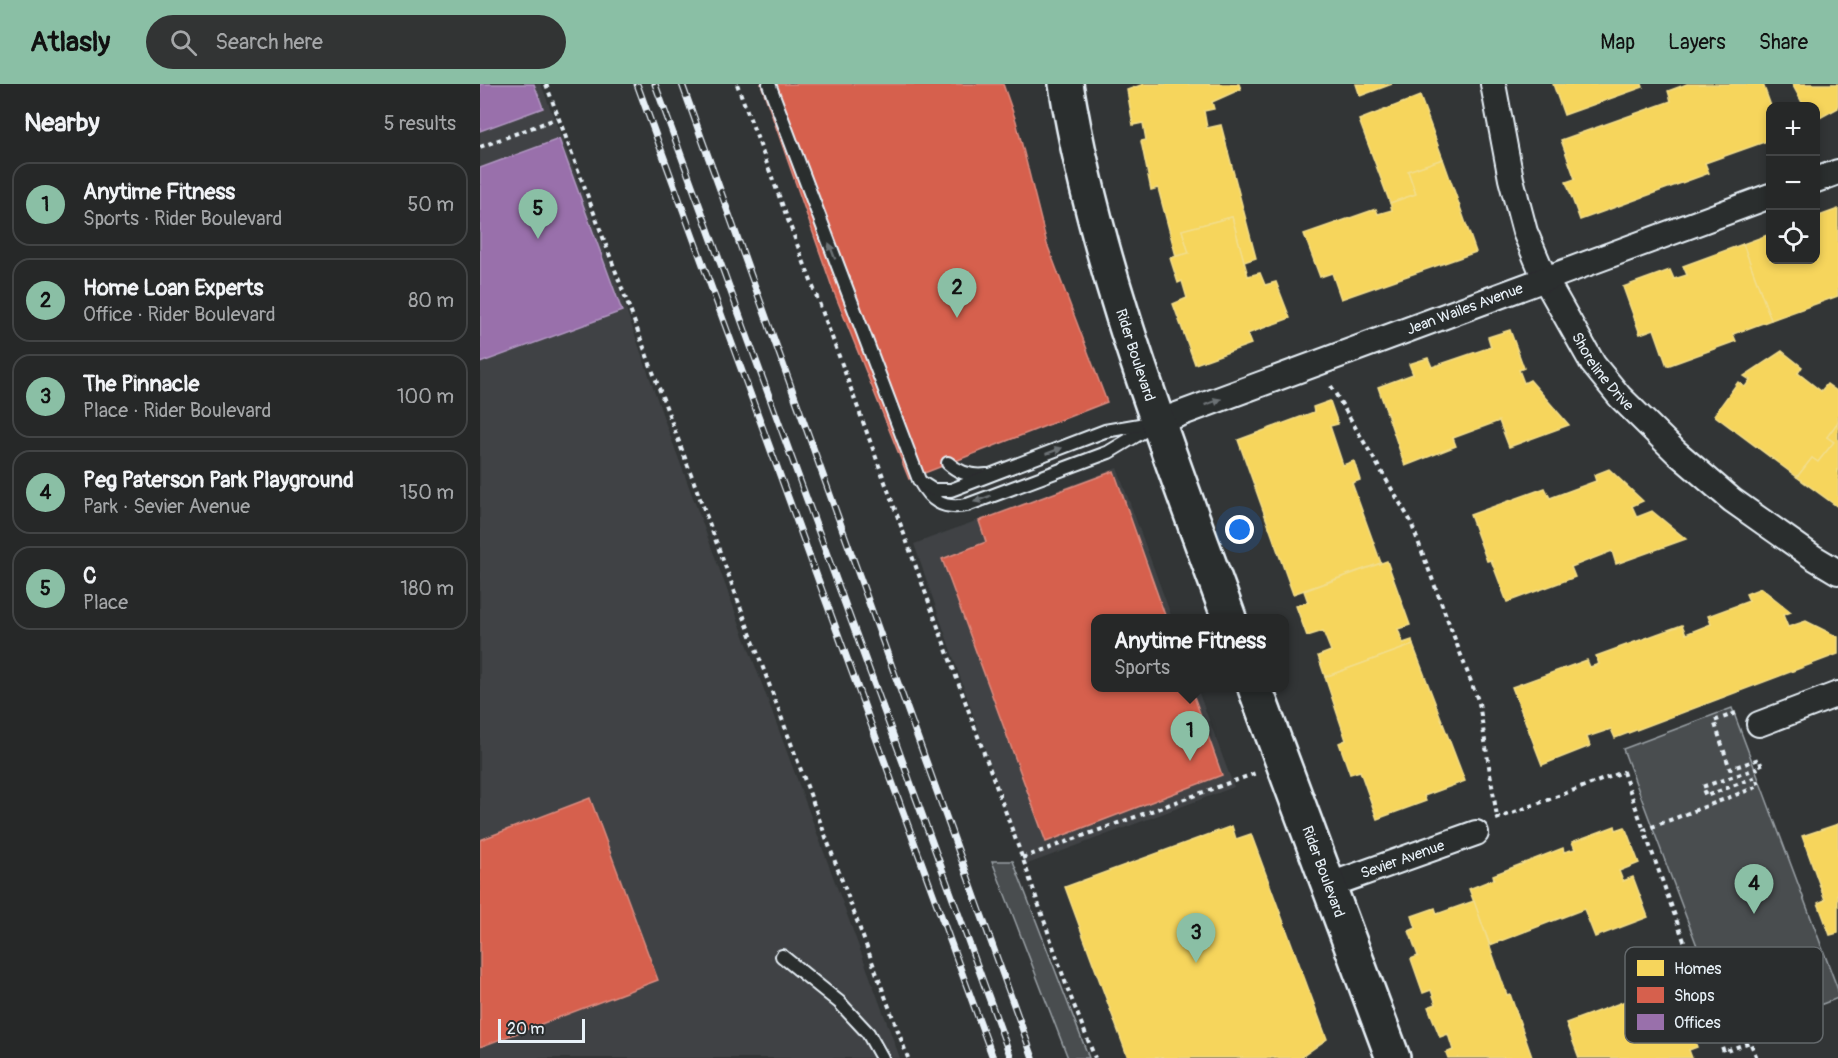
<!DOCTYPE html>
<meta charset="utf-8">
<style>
:root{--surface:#262828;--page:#323434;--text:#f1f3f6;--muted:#a4a6a8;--line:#424445;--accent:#8abfa5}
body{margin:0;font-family:Pangolin,sans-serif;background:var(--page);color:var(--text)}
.controls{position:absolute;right:18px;top:18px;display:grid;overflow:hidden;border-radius:12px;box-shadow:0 3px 9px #0003}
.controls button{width:54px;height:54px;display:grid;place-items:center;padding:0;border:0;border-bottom:2px solid var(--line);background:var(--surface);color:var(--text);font:30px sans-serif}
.scale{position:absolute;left:18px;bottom:15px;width:87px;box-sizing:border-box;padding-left:6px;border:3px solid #e8f1f8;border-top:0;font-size:16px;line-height:21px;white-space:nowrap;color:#e8f1f8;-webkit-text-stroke:4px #2a2d2e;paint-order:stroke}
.you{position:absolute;left:760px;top:446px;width:21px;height:21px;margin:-15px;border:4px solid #fff;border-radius:50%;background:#1a73e8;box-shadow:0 0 0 9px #1a73e833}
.badge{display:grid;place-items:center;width:39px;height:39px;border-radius:50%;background:var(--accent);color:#111;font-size:20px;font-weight:700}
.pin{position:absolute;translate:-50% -50px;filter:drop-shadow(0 2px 3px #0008)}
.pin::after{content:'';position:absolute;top:32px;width:21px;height:18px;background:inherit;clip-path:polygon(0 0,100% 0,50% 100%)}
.popup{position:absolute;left:611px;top:530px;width:198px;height:78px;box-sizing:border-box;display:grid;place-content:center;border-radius:12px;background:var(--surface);filter:drop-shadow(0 2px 4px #0005);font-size:20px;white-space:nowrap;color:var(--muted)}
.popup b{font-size:22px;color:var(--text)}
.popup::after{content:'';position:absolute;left:50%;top:100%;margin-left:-12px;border:12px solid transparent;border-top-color:var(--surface)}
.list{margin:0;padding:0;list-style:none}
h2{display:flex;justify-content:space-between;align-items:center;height:78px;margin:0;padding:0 24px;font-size:26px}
h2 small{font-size:20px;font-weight:400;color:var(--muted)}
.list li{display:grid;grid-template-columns:39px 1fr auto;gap:18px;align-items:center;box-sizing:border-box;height:84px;margin:0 12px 12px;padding:0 12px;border:2px solid var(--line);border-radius:18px}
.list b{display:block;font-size:22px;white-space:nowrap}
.list p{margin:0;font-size:20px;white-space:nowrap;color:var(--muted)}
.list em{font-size:20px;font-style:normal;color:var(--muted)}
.icon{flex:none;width:33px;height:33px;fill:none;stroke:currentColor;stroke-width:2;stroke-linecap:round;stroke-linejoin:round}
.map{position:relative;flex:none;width:1358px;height:974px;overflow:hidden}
header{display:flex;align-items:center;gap:36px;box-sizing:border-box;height:84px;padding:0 30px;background:var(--accent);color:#111}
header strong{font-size:28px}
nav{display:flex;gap:33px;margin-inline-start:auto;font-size:21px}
.search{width:420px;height:54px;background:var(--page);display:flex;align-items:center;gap:15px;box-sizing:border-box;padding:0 21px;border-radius:33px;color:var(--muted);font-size:22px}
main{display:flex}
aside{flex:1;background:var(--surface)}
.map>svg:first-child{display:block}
.built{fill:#3f4244}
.green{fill:#494d4f;stroke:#989fa4;stroke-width:1.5}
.homes{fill:#f6d55c;stroke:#f2dd8b;stroke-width:1.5}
.shops{fill:#d6604d;stroke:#db8c80;stroke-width:1.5}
.offices{fill:#9970ab;stroke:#b197c2;stroke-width:1.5}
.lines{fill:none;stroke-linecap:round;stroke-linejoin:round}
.lane-casing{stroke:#e8f1f8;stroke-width:16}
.street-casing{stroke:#e8f1f8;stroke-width:28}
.secondary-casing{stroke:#e8f1f8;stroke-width:38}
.path{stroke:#e8f1f8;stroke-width:4;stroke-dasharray:4.5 4.5;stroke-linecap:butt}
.lane{stroke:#2a2d2e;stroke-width:12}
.street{stroke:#2a2d2e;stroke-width:24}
.secondary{stroke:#2a2d2e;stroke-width:33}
.rail-casing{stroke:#e8f1f8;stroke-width:7}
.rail{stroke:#2a2d2e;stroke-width:4.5;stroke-dasharray:14;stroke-linecap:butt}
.oneway{fill:#6c7275}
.labels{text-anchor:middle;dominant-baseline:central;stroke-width:6;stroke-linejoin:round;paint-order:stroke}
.street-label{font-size:15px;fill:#e8f1f8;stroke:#2a2d2e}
.key{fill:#2a2d2e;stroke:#63686b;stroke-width:1.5}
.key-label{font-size:16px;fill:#e8f1f8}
</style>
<header>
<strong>Atlasly</strong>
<div class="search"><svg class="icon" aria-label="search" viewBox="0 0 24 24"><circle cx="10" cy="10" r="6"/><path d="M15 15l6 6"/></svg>Search here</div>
<nav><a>Map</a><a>Layers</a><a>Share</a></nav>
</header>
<main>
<aside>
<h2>Nearby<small>5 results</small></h2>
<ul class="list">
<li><span class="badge">1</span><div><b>Anytime Fitness</b><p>Sports · Rider Boulevard</p></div><em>50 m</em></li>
<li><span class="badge">2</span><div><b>Home Loan Experts</b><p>Office · Rider Boulevard</p></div><em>80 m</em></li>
<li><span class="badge">3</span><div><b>The Pinnacle</b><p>Place · Rider Boulevard</p></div><em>100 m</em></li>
<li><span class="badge">4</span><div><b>Peg Paterson Park Playground</b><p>Park · Sevier Avenue</p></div><em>150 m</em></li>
<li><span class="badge">5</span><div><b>C</b><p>Place</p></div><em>180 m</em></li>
</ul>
</aside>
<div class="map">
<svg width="1358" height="974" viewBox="0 0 1358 974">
<rect width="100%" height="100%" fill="#323536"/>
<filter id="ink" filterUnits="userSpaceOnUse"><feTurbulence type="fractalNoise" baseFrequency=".0167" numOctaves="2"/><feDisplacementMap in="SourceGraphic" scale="12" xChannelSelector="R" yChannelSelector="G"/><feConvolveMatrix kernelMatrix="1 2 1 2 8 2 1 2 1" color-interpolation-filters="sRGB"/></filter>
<g filter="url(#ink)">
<!-- built -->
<g class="built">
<path d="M 0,0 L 61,0 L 137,199 L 184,335 L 420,974 L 0,974 Z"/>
<path d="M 637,384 L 692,534 L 616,534 L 616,604 L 717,604 L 754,703 L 545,781 L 434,460 Z"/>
</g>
<!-- green -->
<g class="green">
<path d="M 1252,624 L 1358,906 L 1358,914 L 1252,955 L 1143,665 Z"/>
<path d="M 512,777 L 533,777 L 609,974 L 588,974 Z"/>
</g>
<!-- homes -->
<g class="homes">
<path d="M 664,0 L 759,0 L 761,5 L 732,18 L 734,25 L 724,27 L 727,44 L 741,41 L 776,174 L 764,178 L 752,133 L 702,146 L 709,169 L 696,172 L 678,104 L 671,106 L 661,57 L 666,56 L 663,39 L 653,41 L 647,6 Z"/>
<path d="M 876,0 L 912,0 L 880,12 Z"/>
<path d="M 1073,0 L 1162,0 L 1163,3 L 1084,31 Z"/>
<path d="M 1207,0 L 1283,0 L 1291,22 L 1290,56 L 1225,79 L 1229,89 L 1100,136 L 1086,98 L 1095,95 L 1081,56 L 1191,17 L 1188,7 Z"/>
<path d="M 1312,0 L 1358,0 L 1358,24 L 1336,36 L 1336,22 L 1324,22 Z"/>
<path d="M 940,12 L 963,75 L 928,87 L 936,110 L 910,119 L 879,36 Z"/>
<path d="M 963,75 L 996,168 L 861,215 L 852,189 L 840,193 L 824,150 L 896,125 L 898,130 L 912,126 L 910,119 L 936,110 L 928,87 Z"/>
<path d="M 1358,125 L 1358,212 L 1291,236 L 1263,160 L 1290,150 L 1290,176 L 1336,176 L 1336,133 Z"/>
<path d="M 752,133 L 768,192 L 780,189 L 785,201 L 796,198 L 810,234 L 767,250 L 771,260 L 715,280 L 693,220 L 707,214 L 702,197 L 698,199 L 690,174 L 709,169 L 702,146 Z"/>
<path d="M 1263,160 L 1291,236 L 1253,250 L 1256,257 L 1187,282 L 1174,245 L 1160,250 L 1143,203 L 1190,186 L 1194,195 L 1207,191 L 1203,182 Z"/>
<path d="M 1030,246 L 1044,284 L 1039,286 L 1044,299 L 1050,296 L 1089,341 L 1029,363 L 1019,337 L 973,354 L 976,362 L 925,382 L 898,303 L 933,290 L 929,280 L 948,274 L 952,283 L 1011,263 L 1008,253 Z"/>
<path d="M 1302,267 L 1322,283 L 1318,289 L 1341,307 L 1347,300 L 1358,308 L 1358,338 L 1347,353 L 1354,358 L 1338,378 L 1332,374 L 1317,393 L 1234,331 L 1258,298 L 1265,303 L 1270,296 L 1264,292 Z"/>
<path d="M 850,317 L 858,340 L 850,342 L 863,381 L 874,377 L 880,396 L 872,399 L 901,479 L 813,510 L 758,356 L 834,328 L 833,323 Z"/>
<path d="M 1358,338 L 1358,423 L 1317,393 L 1332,374 L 1338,378 L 1354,358 L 1347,353 Z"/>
<path d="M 1129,385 L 1163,417 L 1152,422 L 1157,433 L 1172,427 L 1206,455 L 1136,480 L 1132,467 L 1091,483 L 1095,493 L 1027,518 L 1011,476 L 1007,477 L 990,431 L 1065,404 L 1070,414 L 1116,397 L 1114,391 Z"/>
<path d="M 907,477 L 930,541 L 918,545 L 923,559 L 932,556 L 933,561 L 845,593 L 838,572 L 851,567 L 843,547 L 827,552 L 816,522 L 828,518 L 824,507 Z"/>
<path d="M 1281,504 L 1311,528 L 1303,531 L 1308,543 L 1326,537 L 1358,553 L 1358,570 L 1135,654 L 1131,645 L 1107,653 L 1110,662 L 1062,681 L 1032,603 L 1107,576 L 1110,583 L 1119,580 L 1116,572 L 1202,541 L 1206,550 L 1231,540 L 1228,532 L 1269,517 L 1266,510 Z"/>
<path d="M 933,561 L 985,697 L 944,712 L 946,717 L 897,735 L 880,687 L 870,690 L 859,659 L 866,656 L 845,593 Z"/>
<path d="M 1358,740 L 1358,849 L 1350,851 L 1338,819 L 1345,816 L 1322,752 Z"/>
<path d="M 752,742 L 756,755 L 771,750 L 847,955 L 820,974 L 648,974 L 585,803 Z"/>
<path d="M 1135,742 L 1136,746 L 1145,743 L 1159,779 L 1139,787 L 1143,797 L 1153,793 L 1168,833 L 1115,853 L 1104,825 L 1010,861 L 989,805 L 1014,795 L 1013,791 L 1083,764 L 1084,768 L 1095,765 L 1092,758 Z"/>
<path d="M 994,817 L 1027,911 L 1030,910 L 1052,973 L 1050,974 L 968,974 L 966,969 L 973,966 L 968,950 L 960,953 L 948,923 L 956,920 L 951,906 L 943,909 L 931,875 L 938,872 L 929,847 L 936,844 L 932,832 L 955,824 L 957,830 Z"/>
<path d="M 1170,908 L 1177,926 L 1209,914 L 1221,946 L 1212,949 L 1217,963 L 1209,966 L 1212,974 L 1099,974 L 1086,939 Z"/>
</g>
<!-- shops -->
<g class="shops">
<path d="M 281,0 L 523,0 L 536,37 L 567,160 L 627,318 L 429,395 L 352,203 Z"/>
<path d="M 634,387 L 686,534 L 616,534 L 616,604 L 711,604 L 742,691 L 566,758 L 462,475 L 506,458 L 499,437 Z"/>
<path d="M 110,714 L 178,896 L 0,963 L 0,756 Z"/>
</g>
<!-- offices -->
<g class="offices">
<path d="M 0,0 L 54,0 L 63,24 L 0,47 Z"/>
<path d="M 79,55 L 142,227 L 0,279 L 0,84 Z"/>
</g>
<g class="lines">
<defs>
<g id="lane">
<path d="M 289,0 L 439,396 C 450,416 462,426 487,421 L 629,368 L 677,339"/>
<path d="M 468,379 C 479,389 492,393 507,391"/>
<path d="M 442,399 L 453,406 L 471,406 L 625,347 L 671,339"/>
<path d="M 302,872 L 359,918 L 388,949 L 402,974"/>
</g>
<g id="street">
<path id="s1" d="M 1013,0 L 1031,95 L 1045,148 L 1065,195 L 1113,280 L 1140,313 L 1196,368 L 1252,416 L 1333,473 L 1358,488"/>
<path d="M 1336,96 L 1358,88"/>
<path id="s2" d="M 678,338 L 1290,112"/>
<path d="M 1279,640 L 1358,610"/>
<path id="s3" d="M 847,802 L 996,749"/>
</g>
<g id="secondary">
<path id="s4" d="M 586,0 C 616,184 686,360 749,534"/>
<path id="s5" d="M 775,604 L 913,974"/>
</g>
</defs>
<!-- lane casing -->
<use href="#lane" class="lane-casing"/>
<!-- street casing -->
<use href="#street" class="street-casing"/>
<!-- secondary casing -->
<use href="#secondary" class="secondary-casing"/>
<!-- path -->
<g class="path">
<path d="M 66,0 L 428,974"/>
<path d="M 257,0 L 356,264 L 545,781 L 588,906 L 615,974"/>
<path d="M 0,63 L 78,34"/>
<path d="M 851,302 L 930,436 L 999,619 L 1017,733"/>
<path d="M 1256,629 L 1234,637 L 1250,685 L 1279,675 L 1282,683 L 1222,703 L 1226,712 L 1276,693 L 1279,702 L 1164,746 L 1244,968 L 1270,958 L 1277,974"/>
<path d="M 1016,735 L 1143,688 L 1164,746"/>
<path d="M 542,774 L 776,689"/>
</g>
<!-- lane -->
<use href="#lane" class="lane"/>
<!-- street -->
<use href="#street" class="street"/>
<!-- secondary -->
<use href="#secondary" class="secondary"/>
<defs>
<g id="rail">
<path d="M 157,0 L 513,974"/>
<path d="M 175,0 L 531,974"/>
<path d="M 202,0 L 553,974"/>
</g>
</defs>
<!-- rail casing -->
<use href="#rail" class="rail-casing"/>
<!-- rail -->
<use href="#rail" class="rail"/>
</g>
<!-- one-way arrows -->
<defs><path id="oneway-solid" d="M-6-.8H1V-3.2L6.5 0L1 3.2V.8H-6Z" transform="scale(1.5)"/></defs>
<g class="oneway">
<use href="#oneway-solid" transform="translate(352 167) rotate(-111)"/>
<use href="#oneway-solid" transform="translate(733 318) rotate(-20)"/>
<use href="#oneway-solid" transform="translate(574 367) rotate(-21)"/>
<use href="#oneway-solid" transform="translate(502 415) rotate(160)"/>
</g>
</g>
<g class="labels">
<!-- street labels -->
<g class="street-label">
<text stroke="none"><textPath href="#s2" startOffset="327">Jean Wailes Avenue</textPath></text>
<text stroke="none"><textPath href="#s4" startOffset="280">Rider Boulevard</textPath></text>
<text stroke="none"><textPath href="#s1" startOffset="312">Shoreline Drive</textPath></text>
<text stroke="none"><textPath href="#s3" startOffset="80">Sevier Avenue</textPath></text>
<text stroke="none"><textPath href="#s5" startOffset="196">Rider Boulevard</textPath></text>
</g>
</g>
<!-- legend -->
<rect x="1145" y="863" width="198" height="96" rx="9" class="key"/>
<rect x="1157" y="876" width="27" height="16" fill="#f6d55c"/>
<rect x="1157" y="903" width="27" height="16" fill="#d6604d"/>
<rect x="1157" y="930" width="27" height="16" fill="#9970ab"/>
<g class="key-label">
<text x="1194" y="890">Homes</text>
<text x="1194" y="917">Shops</text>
<text x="1194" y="944">Offices</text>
</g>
</svg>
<div class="controls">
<button>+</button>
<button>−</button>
<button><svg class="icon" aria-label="locate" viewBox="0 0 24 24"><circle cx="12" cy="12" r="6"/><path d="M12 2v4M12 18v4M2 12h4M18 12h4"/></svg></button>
</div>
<div class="scale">20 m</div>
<div class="you"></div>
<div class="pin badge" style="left:710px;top:677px">1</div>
<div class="popup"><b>Anytime Fitness</b>Sports</div>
<div class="pin badge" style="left:477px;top:234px">2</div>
<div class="pin badge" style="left:716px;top:879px">3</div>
<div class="pin badge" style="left:1274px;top:830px">4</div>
<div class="pin badge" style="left:58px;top:155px">5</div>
</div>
</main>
